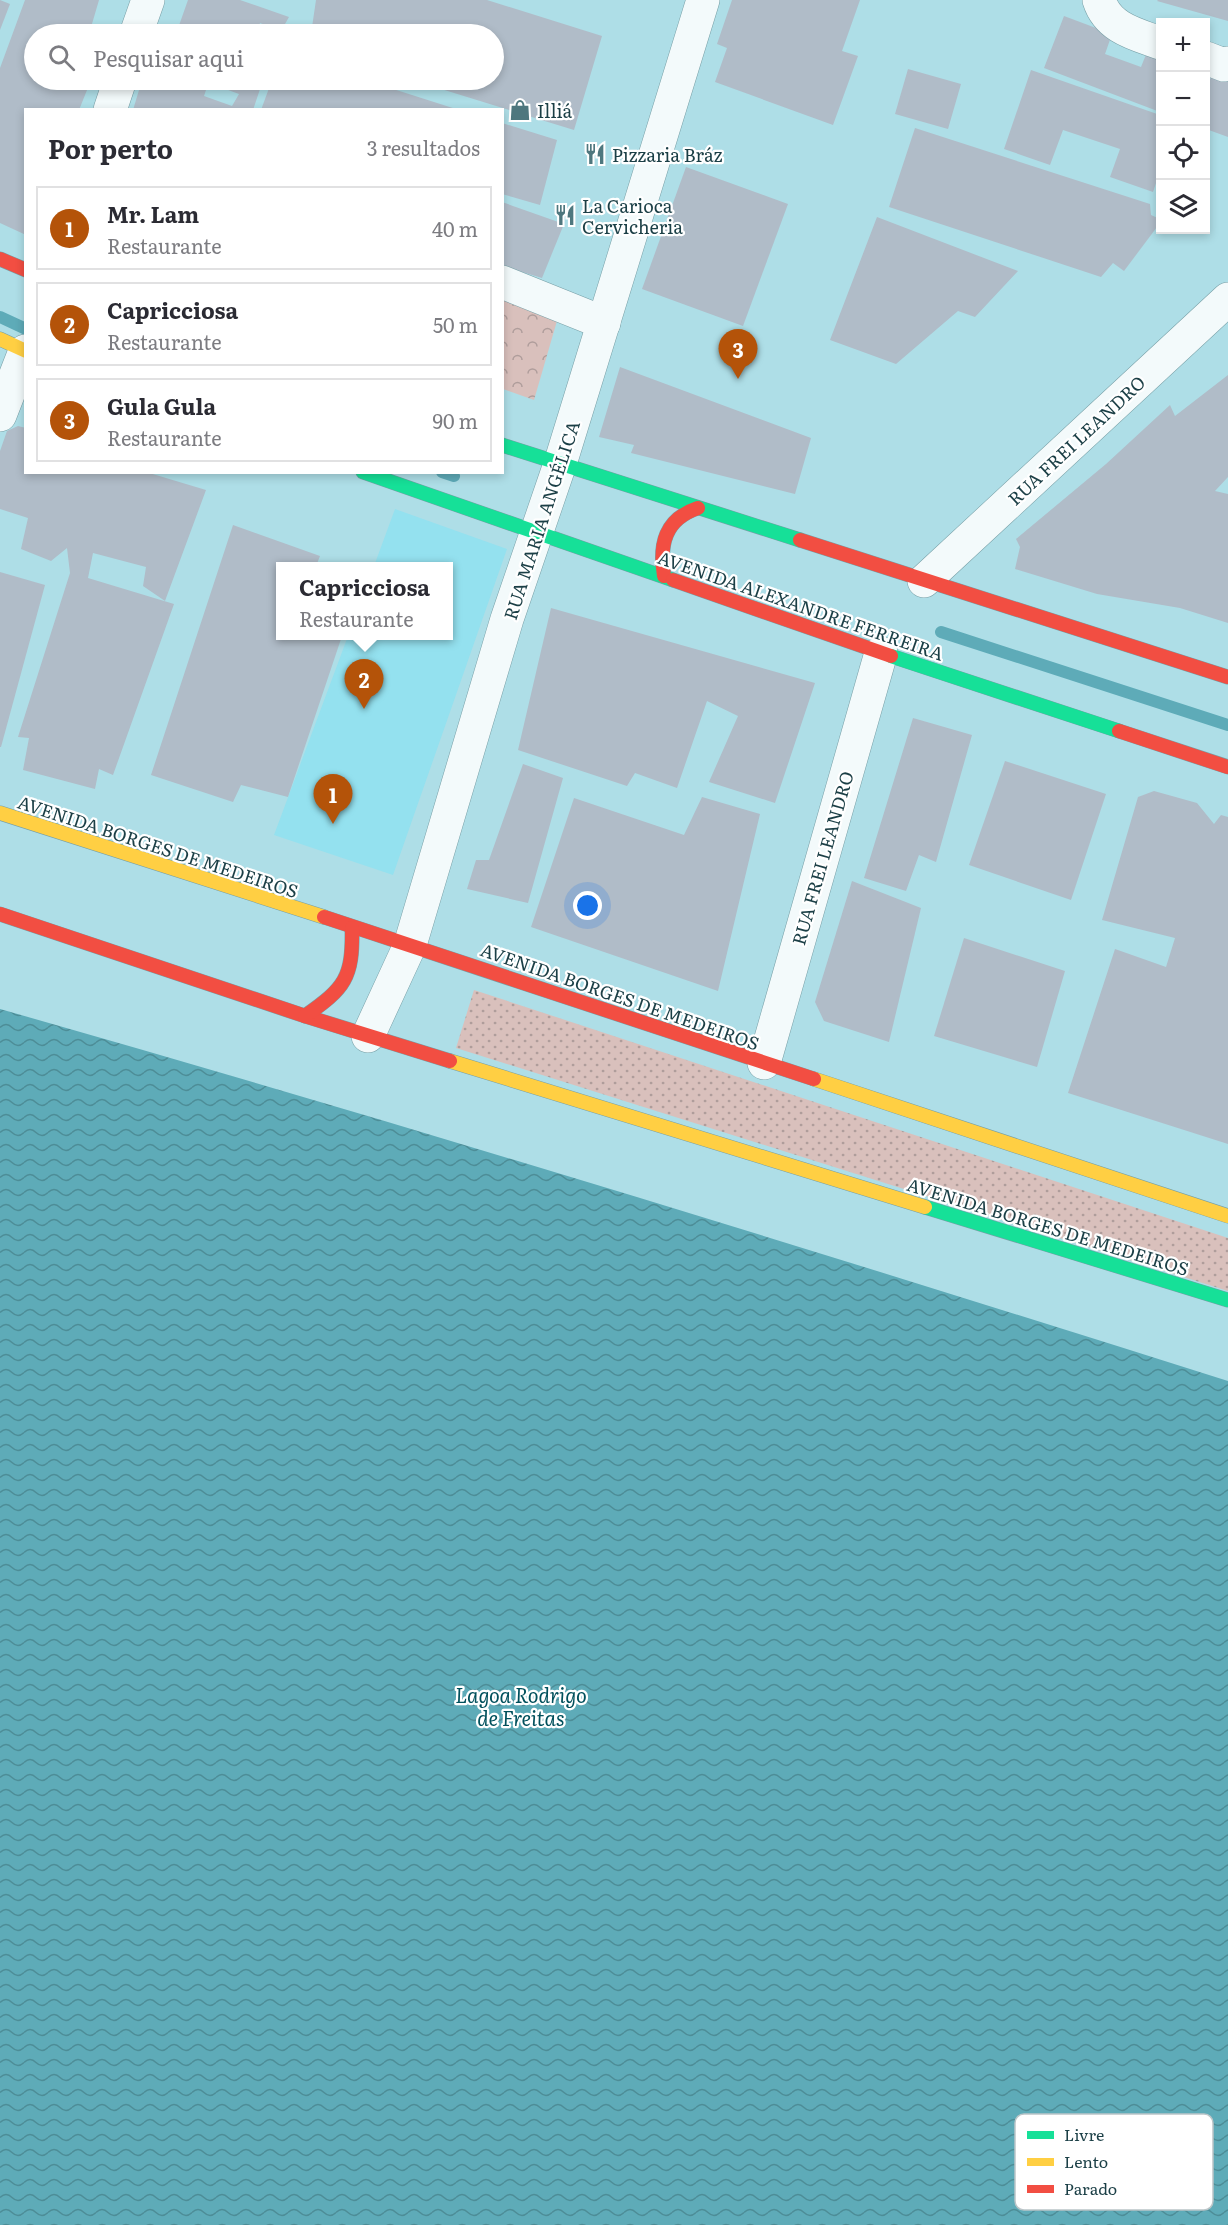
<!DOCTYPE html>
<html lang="pt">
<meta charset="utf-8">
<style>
:root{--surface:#fff;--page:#f7f7f7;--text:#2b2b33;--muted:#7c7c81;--line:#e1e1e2;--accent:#b45309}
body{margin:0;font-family:Literata,serif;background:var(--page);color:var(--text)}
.controls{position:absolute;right:18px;top:18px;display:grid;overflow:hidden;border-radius:0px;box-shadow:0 3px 9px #0003}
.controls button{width:54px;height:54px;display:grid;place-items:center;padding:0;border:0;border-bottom:2px solid var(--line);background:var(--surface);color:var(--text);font:30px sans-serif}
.you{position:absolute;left:588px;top:906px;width:21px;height:21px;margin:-15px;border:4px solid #fff;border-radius:50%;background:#1a73e8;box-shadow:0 0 0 9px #1a73e833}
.badge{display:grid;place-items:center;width:39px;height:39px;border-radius:50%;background:var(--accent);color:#fff;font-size:20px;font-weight:700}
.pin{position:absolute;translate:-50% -50px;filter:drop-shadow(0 2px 3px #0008)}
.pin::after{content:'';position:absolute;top:32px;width:21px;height:18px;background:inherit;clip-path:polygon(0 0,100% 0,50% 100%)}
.popup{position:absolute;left:276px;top:562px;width:177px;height:78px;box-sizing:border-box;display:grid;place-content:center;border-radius:0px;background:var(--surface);filter:drop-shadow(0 2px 4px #0005);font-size:20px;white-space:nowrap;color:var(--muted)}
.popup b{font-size:22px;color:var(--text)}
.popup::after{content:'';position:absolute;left:50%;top:100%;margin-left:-12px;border:12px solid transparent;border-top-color:var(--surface)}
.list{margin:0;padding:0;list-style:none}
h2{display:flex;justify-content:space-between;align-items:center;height:78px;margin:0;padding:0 24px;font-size:26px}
h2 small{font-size:20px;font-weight:400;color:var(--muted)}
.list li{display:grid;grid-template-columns:39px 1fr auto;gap:18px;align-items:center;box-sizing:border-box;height:84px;margin:0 12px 12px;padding:0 12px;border:2px solid var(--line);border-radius:0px}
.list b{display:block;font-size:22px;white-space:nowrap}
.list p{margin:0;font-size:20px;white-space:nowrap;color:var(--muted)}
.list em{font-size:20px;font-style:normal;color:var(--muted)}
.icon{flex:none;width:33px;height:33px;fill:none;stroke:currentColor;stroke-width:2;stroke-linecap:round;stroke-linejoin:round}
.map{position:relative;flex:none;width:1228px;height:2225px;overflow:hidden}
.search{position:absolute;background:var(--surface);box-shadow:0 3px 9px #0003;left:24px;top:24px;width:480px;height:66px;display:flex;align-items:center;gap:15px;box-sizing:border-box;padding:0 21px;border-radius:33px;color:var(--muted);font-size:22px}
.panel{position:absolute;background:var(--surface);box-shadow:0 3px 9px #0003;left:24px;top:108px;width:480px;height:366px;border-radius:0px}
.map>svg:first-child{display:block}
.built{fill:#94e1ef}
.grass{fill:url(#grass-dots)}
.park{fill:url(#park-crowns)}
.water{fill:url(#water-waves)}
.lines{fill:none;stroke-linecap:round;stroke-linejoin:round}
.stream{stroke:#5eabb8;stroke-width:12}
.building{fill:#b0bcc8}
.street-casing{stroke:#779fa6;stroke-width:34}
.fast-casing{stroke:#779fa6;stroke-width:15}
.slow-casing{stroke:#779fa6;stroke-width:15}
.jam-casing{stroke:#779fa6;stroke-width:15}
.street{stroke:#f3fafb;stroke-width:33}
.fast{stroke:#16e098;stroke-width:14}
.slow{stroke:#ffcf43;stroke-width:14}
.jam{stroke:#f24e42;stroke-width:14}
.labels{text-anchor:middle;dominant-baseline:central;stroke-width:4.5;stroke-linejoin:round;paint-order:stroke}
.poi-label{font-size:18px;fill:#1b3f46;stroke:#fff;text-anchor:start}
.street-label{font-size:18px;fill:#1b3f46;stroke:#fff}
.water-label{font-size:20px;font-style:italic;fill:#00505c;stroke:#fff}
.key{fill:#fff;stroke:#bbc5c8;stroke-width:1.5}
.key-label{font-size:16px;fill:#1b3f46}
</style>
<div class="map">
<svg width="1228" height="2225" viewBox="0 0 1228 2225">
<defs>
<pattern id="grass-dots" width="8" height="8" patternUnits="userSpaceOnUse" patternTransform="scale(1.5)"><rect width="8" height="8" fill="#d9c0bc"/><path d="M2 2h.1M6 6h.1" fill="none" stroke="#af9d9b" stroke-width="1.8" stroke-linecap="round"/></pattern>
<pattern id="park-crowns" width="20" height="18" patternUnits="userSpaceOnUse" patternTransform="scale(1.5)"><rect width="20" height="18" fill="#d9c0bc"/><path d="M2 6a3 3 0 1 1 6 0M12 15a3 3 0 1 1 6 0" fill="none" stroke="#af9d9b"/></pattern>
<pattern id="water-waves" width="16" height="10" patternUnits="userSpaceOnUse" patternTransform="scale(1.5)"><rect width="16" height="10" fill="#5eabb8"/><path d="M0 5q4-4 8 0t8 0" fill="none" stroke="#4d8d97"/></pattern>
</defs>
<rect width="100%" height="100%" fill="#aedee7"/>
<!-- built -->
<path class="built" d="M 395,509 L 507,549 L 393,875 L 274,835 L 348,636 L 448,636 L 448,566 L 374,566 Z"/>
<!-- grass -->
<path class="grass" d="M 474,990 L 1228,1238 L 1228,1291 L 456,1048 Z"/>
<!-- park -->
<path class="park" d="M 502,293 L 559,314 L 534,400 L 503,389 Z"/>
<!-- water -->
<path class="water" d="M 0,1009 C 411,1126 820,1252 1228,1381 L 1228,2225 L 0,2225 Z"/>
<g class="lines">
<!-- stream -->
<g class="stream">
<path d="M 0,317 L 26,329"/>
<path d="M 442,472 L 454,476"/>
<path d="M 941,632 L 1228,725"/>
</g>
</g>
<!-- building -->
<g class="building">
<path d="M 0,0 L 10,4 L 0,30 Z"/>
<path d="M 25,0 L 99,0 L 89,34 L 34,34 L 34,80 L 91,80 L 79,110 L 26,110 L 26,235 L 0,223 L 0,68 Z"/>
<path d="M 188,0 L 240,0 L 289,17 L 281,31 L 260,23 L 256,34 L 176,34 Z"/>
<path d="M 316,0 L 487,0 L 602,36 L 574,130 L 412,80 L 494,80 L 494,34 L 311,34 Z"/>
<path d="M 732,0 L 860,0 L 842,51 L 858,56 L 833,125 L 715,82 L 727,48 L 717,44 Z"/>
<path d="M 1228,0 L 1228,21 L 1157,1 L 1158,0 Z"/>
<path d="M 1064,16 L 1112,34 L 1105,54 L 1141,67 L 1151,42 L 1160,46 L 1160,112 L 1044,68 Z"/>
<path d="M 1217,63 L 1228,68 L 1228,137 L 1206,129 L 1206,89 Z"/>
<path d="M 908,69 L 961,84 L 948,129 L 895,114 Z"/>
<path d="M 1031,70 L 1160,115 L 1160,171 L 1153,192 L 1110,177 L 1120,149 L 1063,130 L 1050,165 L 1004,149 Z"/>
<path d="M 142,80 L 183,80 L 207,87 L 204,96 L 232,106 L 239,94 L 201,80 L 263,80 L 253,110 L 133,110 Z"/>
<path d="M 272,80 L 365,80 L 459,110 L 261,110 Z"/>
<path d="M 502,123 L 557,140 L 540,205 L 502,194 Z"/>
<path d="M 915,128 L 1150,204 L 1151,215 L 1160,219 L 1160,223 L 1124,271 L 1113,263 L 1101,277 L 889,207 Z"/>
<path d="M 686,167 L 788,204 L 743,326 L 642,289 Z"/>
<path d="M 502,202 L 564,224 L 542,278 L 502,266 Z"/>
<path d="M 877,217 L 1018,271 L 975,317 L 958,311 L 896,364 L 830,340 Z"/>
<path d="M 620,367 L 811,438 L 795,494 L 631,453 L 634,445 L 599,437 Z"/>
<path d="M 1228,375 L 1228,477 L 1215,491 L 1228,494 L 1228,623 L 1180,608 L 1097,594 L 1015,569 L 1020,547 L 1016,539 L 1106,464 L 1170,405 L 1175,416 Z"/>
<path d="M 18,426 L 26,428 L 26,472 L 146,472 L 206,490 L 165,601 L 143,586 L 146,567 L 93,553 L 88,578 L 174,604 L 113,775 L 99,769 L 95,789 L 23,770 L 29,738 L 18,737 L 70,573 L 67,548 L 51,561 L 21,549 L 28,518 L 0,509 L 0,451 L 7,431 Z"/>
<path d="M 233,525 L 320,556 L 316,566 L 280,566 L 280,636 L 342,636 L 288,797 L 241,785 L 233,802 L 151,775 Z"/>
<path d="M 0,572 L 45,585 L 1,747 L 0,747 Z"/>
<path d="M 551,608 L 815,683 L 775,803 L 709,782 L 738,716 L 707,701 L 677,788 L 635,773 L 627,786 L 518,750 Z"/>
<path d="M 913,718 L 972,735 L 936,862 L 919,855 L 906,891 L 864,878 Z"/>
<path d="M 1005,761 L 1106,794 L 1071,900 L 969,865 Z"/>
<path d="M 523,764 L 563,778 L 528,903 L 467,889 L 476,860 L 489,860 Z"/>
<path d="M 1154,791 L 1197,803 L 1214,824 L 1221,815 L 1228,817 L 1228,1144 L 1068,1093 L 1115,949 L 1166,967 L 1175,938 L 1102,920 L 1138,797 Z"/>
<path d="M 702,797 L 760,814 L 718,991 L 531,927 L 574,798 L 684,835 Z"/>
<path d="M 852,881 L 921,908 L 889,1042 L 824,1021 L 815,1002 Z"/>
<path d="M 964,938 L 1065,971 L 1037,1067 L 934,1036 Z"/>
</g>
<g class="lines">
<defs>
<g id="street">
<path d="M 1099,0 C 1108,28 1135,34 1160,43"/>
<path d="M 136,34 L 148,0"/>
<path d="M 1206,58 L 1224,65 L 1228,63"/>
<path d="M 110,110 L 120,80"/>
<path d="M 502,282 L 604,323"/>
<path d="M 0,415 L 25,351"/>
<path d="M 924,581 L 1228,299"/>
<path d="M 368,1036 L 410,945 L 507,619 L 560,464 L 703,0"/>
<path d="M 764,1063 L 881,653"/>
</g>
<g id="fast">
<path d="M 502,445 L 800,540"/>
<path d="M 363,472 L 673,580"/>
<path d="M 891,656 L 1119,731"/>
<path d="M 925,1207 L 1228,1300"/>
</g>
<g id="slow">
<path d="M 0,339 L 26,351"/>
<path d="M 0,813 L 324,917"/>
<path d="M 450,1061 L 925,1207"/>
<path d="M 814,1079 L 1228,1216"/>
</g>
<g id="jam">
<path d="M 0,259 L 26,270"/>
<path d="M 800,540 L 1228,677"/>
<path d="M 664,576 C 659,544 665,519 698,508"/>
<path d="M 673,580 L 891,656"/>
<path d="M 1119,731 L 1228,767"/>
<path d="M 0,914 L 305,1016 L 450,1061"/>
<path d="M 324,917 L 814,1079"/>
<path d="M 305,1016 C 345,988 353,978 352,928"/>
</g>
</defs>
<!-- street casing -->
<use href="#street" class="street-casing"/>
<!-- fast casing -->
<use href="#fast" class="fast-casing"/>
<!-- slow casing -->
<use href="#slow" class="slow-casing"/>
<!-- jam casing -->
<use href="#jam" class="jam-casing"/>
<!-- street -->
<use href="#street" class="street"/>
<!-- fast -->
<use href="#fast" class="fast"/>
<!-- slow -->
<use href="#slow" class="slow"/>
<!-- jam -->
<use href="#jam" class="jam"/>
</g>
<!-- icons -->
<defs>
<symbol id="shop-bare" viewBox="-9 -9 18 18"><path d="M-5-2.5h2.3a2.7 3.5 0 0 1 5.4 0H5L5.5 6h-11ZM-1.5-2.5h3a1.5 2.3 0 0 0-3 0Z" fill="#4e777e" stroke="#fff" stroke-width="2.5" paint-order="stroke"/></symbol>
<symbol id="restaurant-bare" viewBox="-9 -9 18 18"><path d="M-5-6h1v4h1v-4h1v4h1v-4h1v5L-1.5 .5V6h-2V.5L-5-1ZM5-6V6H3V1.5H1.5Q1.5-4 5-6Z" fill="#4e777e" stroke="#fff" stroke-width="2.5" paint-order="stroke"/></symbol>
</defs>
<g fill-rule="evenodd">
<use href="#shop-bare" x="505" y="95" width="30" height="30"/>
<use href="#restaurant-bare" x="580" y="139" width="30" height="30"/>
<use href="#restaurant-bare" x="550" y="200" width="30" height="30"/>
</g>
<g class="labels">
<!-- poi labels -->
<g class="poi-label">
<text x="537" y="110">Illiá</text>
<text x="612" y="154">Pizzaria Bráz</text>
<text x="582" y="205">La Carioca<tspan x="582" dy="21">Cervicheria</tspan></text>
</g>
<!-- street labels -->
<g class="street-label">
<text transform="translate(1076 440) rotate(-43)">RUA FREI LEANDRO</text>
<text transform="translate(541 520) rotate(-72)">RUA MARIA ANGÉLICA</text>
<text transform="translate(801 605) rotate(19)">AVENIDA ALEXANDRE FERREIRA</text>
<text transform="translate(158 846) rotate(18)">AVENIDA BORGES DE MEDEIROS</text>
<text transform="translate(822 858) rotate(-74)">RUA FREI LEANDRO</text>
<text transform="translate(620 996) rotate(19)">AVENIDA BORGES DE MEDEIROS</text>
<text transform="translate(1048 1226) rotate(17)">AVENIDA BORGES DE MEDEIROS</text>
</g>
<!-- water labels -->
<g class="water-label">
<text x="521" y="1694">Lagoa Rodrigo<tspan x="521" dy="23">de Freitas</tspan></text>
</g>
</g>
<!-- legend -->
<rect x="1015" y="2114" width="198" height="96" rx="9" class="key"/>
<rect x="1027" y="2131" width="27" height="8" fill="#16e098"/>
<rect x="1027" y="2158" width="27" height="8" fill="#ffcf43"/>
<rect x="1027" y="2185" width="27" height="8" fill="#f24e42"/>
<g class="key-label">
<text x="1064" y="2141">Livre</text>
<text x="1064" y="2168">Lento</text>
<text x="1064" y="2195">Parado</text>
</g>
</svg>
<div class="controls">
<button>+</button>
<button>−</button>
<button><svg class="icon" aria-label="locate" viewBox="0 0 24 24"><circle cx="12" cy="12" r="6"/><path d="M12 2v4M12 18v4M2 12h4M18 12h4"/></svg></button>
<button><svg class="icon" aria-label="layers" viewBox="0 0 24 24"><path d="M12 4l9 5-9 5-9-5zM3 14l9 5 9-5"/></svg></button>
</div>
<div class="you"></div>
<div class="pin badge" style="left:333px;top:824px">1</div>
<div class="pin badge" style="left:364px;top:709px">2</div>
<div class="popup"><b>Capricciosa</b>Restaurante</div>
<div class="pin badge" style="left:738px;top:379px">3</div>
<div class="search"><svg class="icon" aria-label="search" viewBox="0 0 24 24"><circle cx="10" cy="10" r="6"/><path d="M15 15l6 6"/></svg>Pesquisar aqui</div>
<section class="panel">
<h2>Por perto<small>3 resultados</small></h2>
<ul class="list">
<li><span class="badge">1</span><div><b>Mr. Lam</b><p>Restaurante</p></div><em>40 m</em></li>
<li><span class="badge">2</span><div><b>Capricciosa</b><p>Restaurante</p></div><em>50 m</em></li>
<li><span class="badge">3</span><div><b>Gula Gula</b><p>Restaurante</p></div><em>90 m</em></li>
</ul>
</section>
</div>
